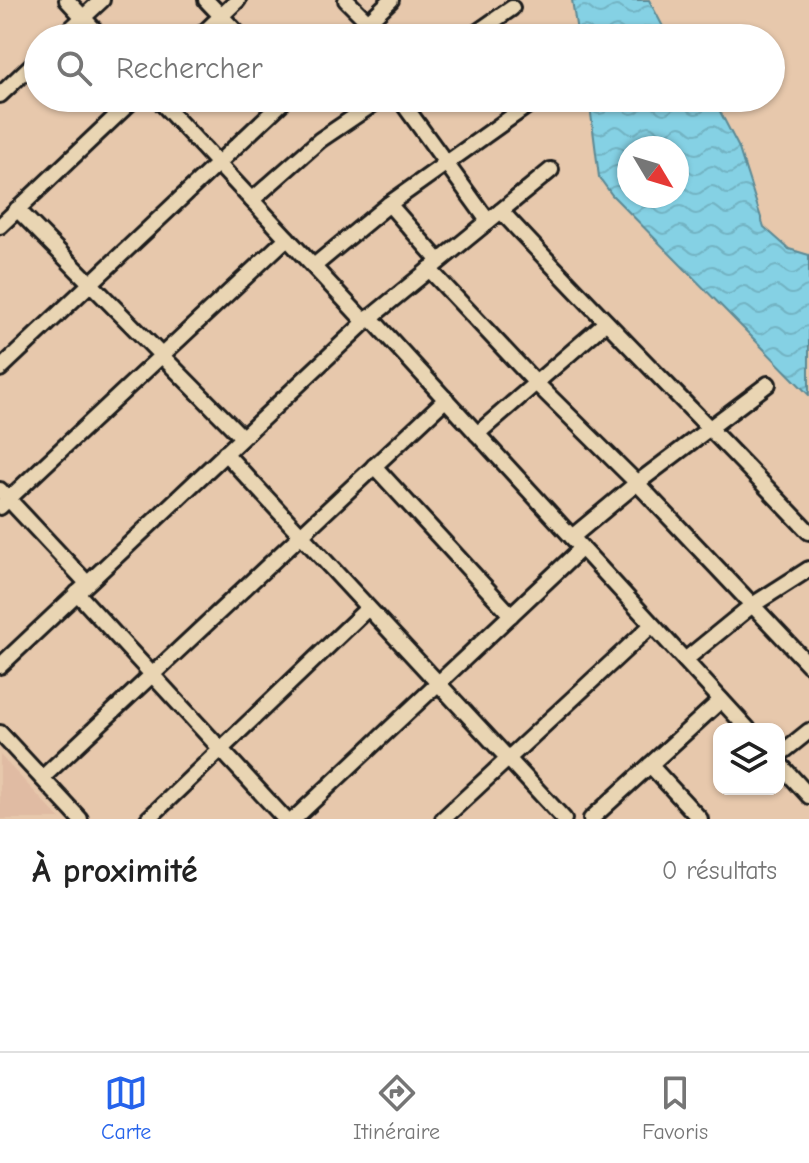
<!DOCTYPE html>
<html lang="fr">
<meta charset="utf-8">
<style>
:root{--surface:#fff;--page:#f2f2f2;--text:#222;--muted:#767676;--line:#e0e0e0;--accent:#2563eb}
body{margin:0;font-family:"Comic Neue",sans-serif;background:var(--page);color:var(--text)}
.controls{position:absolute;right:24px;bottom:24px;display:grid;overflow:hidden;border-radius:16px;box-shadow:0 2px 6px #0004}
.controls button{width:72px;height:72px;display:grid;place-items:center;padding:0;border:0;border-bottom:2px solid var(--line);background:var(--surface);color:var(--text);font:40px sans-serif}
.compass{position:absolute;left:617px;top:136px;width:72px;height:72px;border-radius:50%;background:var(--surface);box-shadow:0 2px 6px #0004;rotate:128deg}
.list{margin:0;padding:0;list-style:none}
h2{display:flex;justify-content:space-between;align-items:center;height:104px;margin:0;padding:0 32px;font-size:34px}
h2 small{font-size:26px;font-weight:400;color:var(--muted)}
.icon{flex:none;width:44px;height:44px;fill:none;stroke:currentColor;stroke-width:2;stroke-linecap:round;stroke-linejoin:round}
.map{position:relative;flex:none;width:809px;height:819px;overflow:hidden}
.search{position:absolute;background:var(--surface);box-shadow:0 2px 6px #0004;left:24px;right:24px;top:24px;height:88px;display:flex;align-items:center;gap:20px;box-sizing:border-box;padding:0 28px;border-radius:44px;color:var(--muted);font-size:30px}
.sheet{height:232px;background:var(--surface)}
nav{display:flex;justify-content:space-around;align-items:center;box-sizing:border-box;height:112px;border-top:2px solid var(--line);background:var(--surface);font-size:22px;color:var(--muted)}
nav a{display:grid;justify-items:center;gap:4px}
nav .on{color:var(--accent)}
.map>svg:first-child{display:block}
.built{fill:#e0bba3}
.water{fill:url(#water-waves);stroke:#5b8994;stroke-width:2;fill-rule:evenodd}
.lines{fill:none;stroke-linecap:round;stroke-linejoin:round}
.minor-casing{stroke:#1c1c1c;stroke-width:20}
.minor{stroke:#e9d5b3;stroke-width:14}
</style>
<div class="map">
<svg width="809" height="819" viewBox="0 0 809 819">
<defs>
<pattern id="water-waves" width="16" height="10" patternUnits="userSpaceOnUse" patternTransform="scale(2)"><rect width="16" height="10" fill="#85d1e4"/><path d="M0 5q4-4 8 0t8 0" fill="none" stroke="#72b3c3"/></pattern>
</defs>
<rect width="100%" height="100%" fill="#e7c8ac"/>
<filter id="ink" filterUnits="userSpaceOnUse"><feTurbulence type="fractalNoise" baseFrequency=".0125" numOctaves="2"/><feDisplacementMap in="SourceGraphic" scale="16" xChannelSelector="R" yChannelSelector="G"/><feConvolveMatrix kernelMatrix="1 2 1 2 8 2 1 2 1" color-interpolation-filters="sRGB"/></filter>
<g filter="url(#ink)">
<!-- built -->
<path class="built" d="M 0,755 L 60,819 L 0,819 Z"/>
<!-- water -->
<g class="water">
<path d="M 572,0 L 649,0 L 669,38 L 578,38 Z"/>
<path d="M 589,98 L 713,98 L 738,146 L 764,227 L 789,249 L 809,255 L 809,395 L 612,195 L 599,177 ZM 629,148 L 677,148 L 677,196 L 629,196 Z"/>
</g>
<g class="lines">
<defs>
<g id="minor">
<path d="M 67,0 L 102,38"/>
<path d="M 206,0 L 242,38"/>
<path d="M 346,0 L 368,22"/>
<path d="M 61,38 L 102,0"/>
<path d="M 198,38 L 238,0"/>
<path d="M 351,38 L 391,0"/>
<path d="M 469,38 L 512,8"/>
<path d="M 0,95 L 38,59"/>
<path d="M 157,98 L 365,322"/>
<path d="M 399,98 L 488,221"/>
<path d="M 252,200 L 320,140 L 382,98"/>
<path d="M 389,204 L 439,261"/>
<path d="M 17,209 L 242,437"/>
<path d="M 501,211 C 602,320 707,424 809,532"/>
<path d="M 0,226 L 135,98"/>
<path d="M 314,266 L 389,204 L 538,98"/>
<path d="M 429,269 L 536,383 L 637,483 L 809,665"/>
<path d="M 370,317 L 748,729"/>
<path d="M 0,369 L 287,98"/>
<path d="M 477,434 L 605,323"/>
<path d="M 225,453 L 564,819"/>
<path d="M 374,466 L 511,615"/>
<path d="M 0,490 L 87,583"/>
<path d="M 0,507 L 287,238"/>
<path d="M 572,537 L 637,483 L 768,384"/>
<path d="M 77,593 L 285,819"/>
<path d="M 685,660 L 751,606 L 809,569"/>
<path d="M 0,666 L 365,322 L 551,170"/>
<path d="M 0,733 L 80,819"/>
<path d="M 779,755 L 809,731"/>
<path d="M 779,763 L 809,796"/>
<path d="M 650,765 L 700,819"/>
<path d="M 42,778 L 446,399"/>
<path d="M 148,819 L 368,608"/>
<path d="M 294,819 L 582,548"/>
<path d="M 443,819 L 652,625"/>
<path d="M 591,819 L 721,700"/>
</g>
</defs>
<!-- minor casing -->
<use href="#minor" class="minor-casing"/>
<!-- minor -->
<use href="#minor" class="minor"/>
</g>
</g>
</svg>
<div class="controls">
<button><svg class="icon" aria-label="layers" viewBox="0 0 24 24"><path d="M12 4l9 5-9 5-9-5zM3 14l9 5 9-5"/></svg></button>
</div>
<svg class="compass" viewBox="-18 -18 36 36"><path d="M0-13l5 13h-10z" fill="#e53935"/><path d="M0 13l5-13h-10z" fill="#767676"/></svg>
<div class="search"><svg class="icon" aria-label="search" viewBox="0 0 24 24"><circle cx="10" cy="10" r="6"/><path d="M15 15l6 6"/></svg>Rechercher</div>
</div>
<section class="sheet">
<h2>À proximité<small>0 résultats</small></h2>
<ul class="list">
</ul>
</section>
<nav>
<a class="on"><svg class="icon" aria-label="map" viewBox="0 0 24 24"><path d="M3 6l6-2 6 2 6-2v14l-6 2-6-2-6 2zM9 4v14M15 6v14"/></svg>Carte</a>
<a><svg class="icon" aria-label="directions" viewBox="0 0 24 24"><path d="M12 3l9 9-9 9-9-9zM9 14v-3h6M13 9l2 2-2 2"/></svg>Itinéraire</a>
<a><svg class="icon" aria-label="saved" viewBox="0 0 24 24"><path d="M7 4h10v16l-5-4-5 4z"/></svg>Favoris</a>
</nav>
